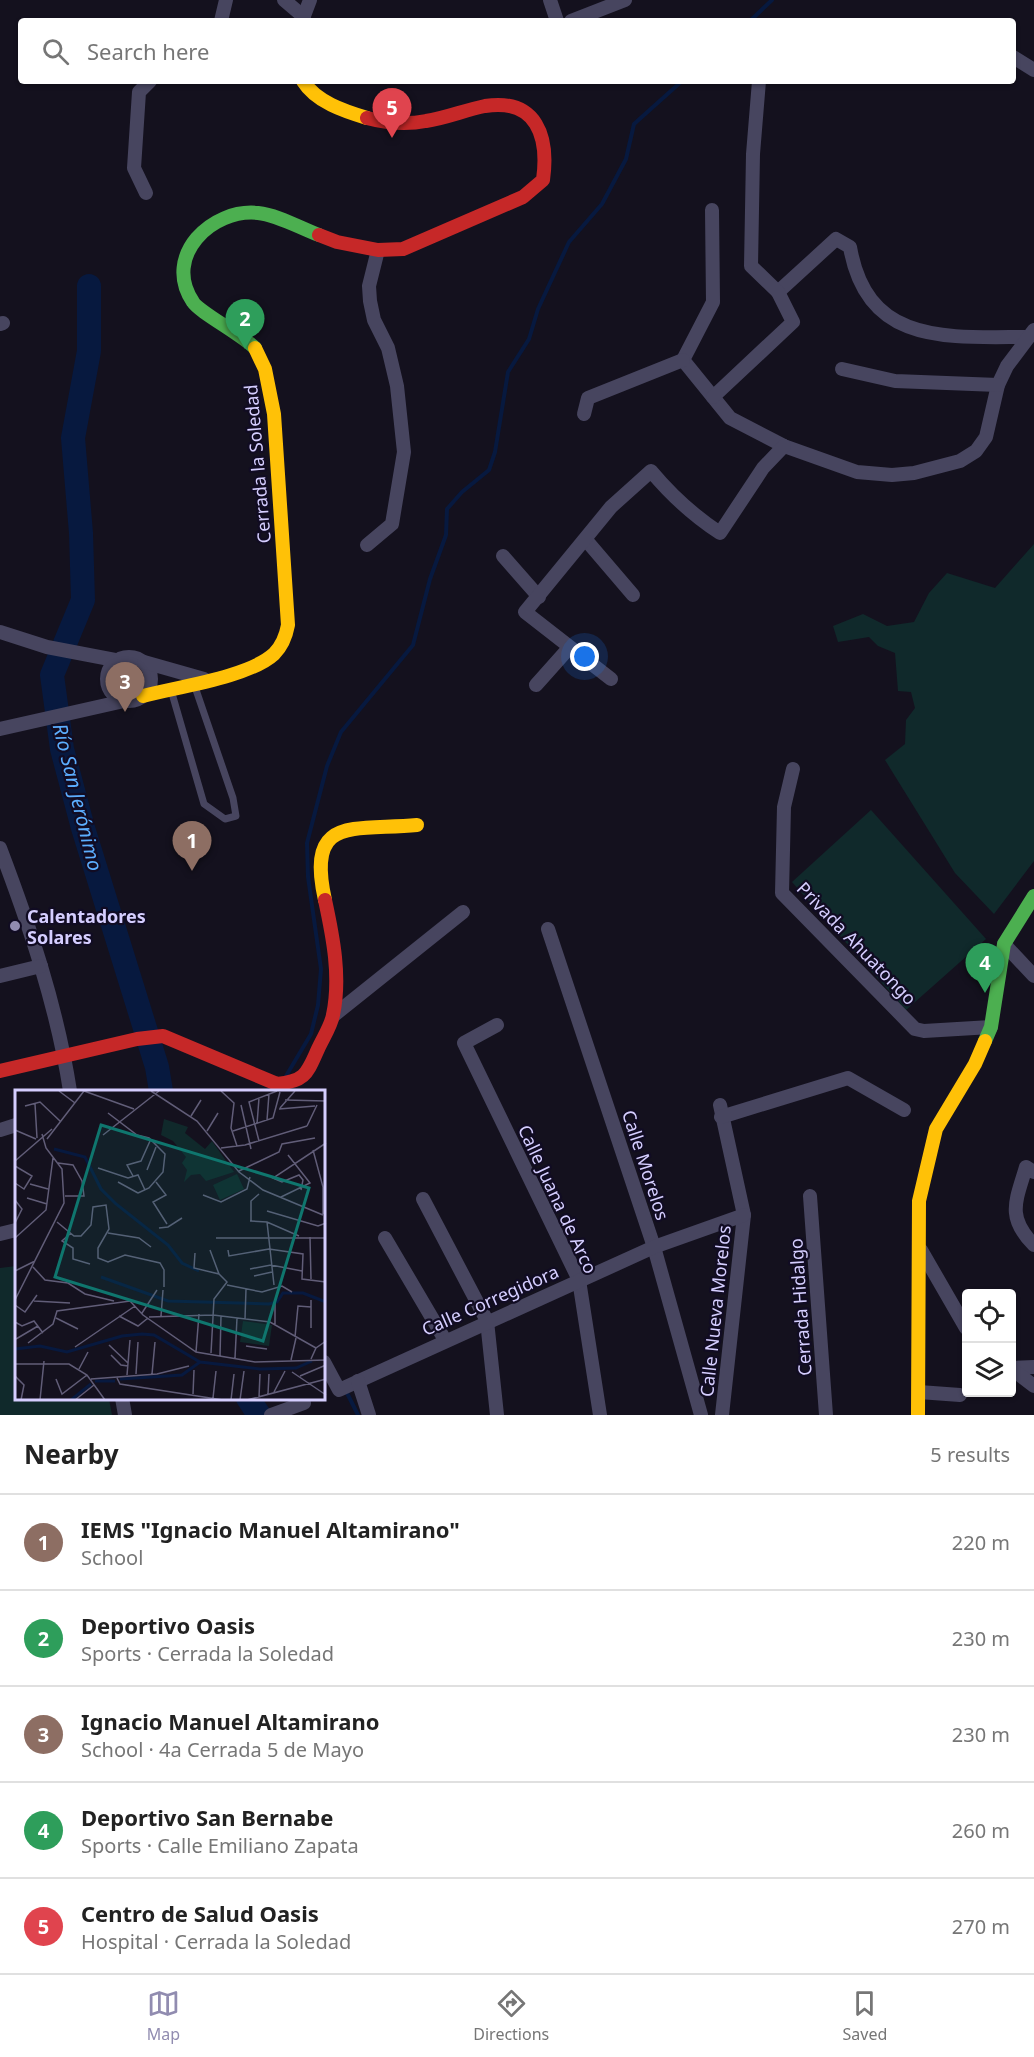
<!DOCTYPE html>
<meta charset="utf-8">
<style>
:root{--surface:#fff;--page:#f2f2f2;--text:#222;--muted:#767676;--line:#e0e0e0;--accent:#918cb0}
body{margin:0;font-family:"Noto Sans",sans-serif;background:var(--page);color:var(--text)}
.controls{position:absolute;right:18px;bottom:18px;display:grid;overflow:hidden;border-radius:6px;box-shadow:0 2px 4px #0004}
.controls button{width:54px;height:54px;display:grid;place-items:center;padding:0;border:0;border-bottom:2px solid var(--line);background:var(--surface);color:var(--text);font:30px sans-serif}
.you{position:absolute;left:585px;top:657px;width:21px;height:21px;margin:-15px;border:4px solid #fff;border-radius:50%;background:#1a73e8;box-shadow:0 0 0 9px #1a73e833}
.badge{display:grid;place-items:center;width:39px;height:39px;border-radius:50%;background:var(--accent);color:#fff;font-size:20px;font-weight:700}
.pin{position:absolute;translate:-50% -50px;filter:drop-shadow(0 2px 3px #0008)}
.pin::after{content:'';position:absolute;top:32px;width:21px;height:18px;background:inherit;clip-path:polygon(0 0,100% 0,50% 100%)}
.list{margin:0;padding:0;list-style:none}
h2{display:flex;justify-content:space-between;align-items:center;height:78px;margin:0;padding:0 24px;font-size:26px}
h2 small{font-size:20px;font-weight:400;color:var(--muted)}
.list li{display:grid;grid-template-columns:39px 1fr auto;gap:18px;align-items:center;box-sizing:border-box;height:96px;padding:0 24px;border-top:2px solid var(--line)}
.list b{display:block;font-size:22px;white-space:nowrap}
.list p{margin:0;font-size:20px;white-space:nowrap;color:var(--muted)}
.list em{font-size:20px;font-style:normal;color:var(--muted)}
.icon{flex:none;width:33px;height:33px;fill:none;stroke:currentColor;stroke-width:2;stroke-linecap:round;stroke-linejoin:round}
.map{position:relative;flex:none;width:1034px;height:1415px;overflow:hidden}
.search{position:absolute;background:var(--surface);box-shadow:0 2px 4px #0004;left:18px;right:18px;top:18px;height:66px;display:flex;align-items:center;gap:15px;box-sizing:border-box;padding:0 21px;border-radius:6px;color:var(--muted);font-size:22px}
.sheet{height:558px;background:var(--surface)}
nav{display:flex;justify-content:space-around;align-items:center;box-sizing:border-box;height:84px;border-top:2px solid var(--line);background:var(--surface);font-size:16px;color:var(--muted)}
nav a{display:grid;justify-items:center;gap:3px}
nav .on{color:var(--accent)}
.map>svg:first-child{display:block}
.green{fill:#10292b}
.lines{fill:none;stroke-linecap:round;stroke-linejoin:round}
.stream{stroke:#07193f;stroke-width:4}
.river{stroke:#07193f;stroke-width:24}
.lane{stroke:#47455f;stroke-width:7}
.street{stroke:#47455f;stroke-width:14}
.fast{stroke:#4caf50;stroke-width:14}
.slow{stroke:#ffc107;stroke-width:14}
.jam{stroke:#c62828;stroke-width:14}
.poi-dot{fill:#918cb0;stroke:#110c23;stroke-width:2}
.labels{text-anchor:middle;dominant-baseline:central;stroke-width:4.5;stroke-linejoin:round;paint-order:stroke}
.street-label{font-size:18px;fill:#d5ceff;stroke:#110c23}
.poi-label{font-size:18px;font-weight:bold;fill:#d5ceff;stroke:#110c23;text-anchor:start}
.water-label{font-size:20px;font-style:italic;fill:#5caeff;stroke:#110c23}
.inset-river{fill:none;stroke:#07193f;stroke-width:3}
.inset-road{fill:none;stroke:#615d78;stroke-width:1.5}
.view{fill:#0f766e;fill-opacity:0.15;stroke:#0f766e;stroke-width:3}
.inset-edge{fill:none;stroke:#d5ceff;stroke-width:3}
</style>
<div class="map">
<svg width="1034" height="1415" viewBox="0 0 1034 1415">
<rect width="100%" height="100%" fill="#14111e"/>
<!-- green -->
<g class="green">
<path d="M 1034,544 L 1034,861 L 994,914 L 955,873 L 885,760 L 905,744 L 906,720 L 915,708 L 911,692 L 898,691 L 895,653 L 878,646 L 869,637 L 838,642 L 833,626 L 863,614 L 887,626 L 914,622 L 929,593 L 947,573 L 995,588 Z"/>
<path d="M 871,810 L 986,939 L 906,1010 L 792,882 Z"/>
<path d="M 16,1266 L 16,1398 L 109,1399 L 112,1415 L 0,1415 L 0,1268 Z"/>
</g>
<g class="lines">
<!-- stream -->
<g class="stream">
<path d="M 750,21 L 772,0"/>
<path d="M 286,1076 L 311,1034 L 318,1005 L 321,969 L 308,877 L 307,843 L 327,766 L 341,732 L 413,645 L 430,579 L 446,535 L 447,509 L 462,492 L 489,470 L 495,452 L 508,372 L 529,339 L 538,309 L 569,242 L 602,204 L 626,159 L 634,124 L 682,81"/>
<path d="M 346,1391 L 358,1415"/>
</g>
<!-- river -->
<g class="river">
<path d="M 89,286 L 89,351 L 73,438 L 81,533 L 83,600 L 52,675 L 62,749 L 83,828 L 157,1067 L 161,1091"/>
<path d="M 248,1398 L 259,1415"/>
</g>
<!-- lane -->
<path class="lane" d="M 171,690 L 204,804 L 225,819 L 236,816 L 233,798 L 194,684"/>
<!-- street -->
<g class="street">
<path d="M 284,0 L 304,17"/>
<path d="M 550,0 L 557,21"/>
<path d="M 221,21 L 226,0"/>
<path d="M 302,21 L 310,0"/>
<path d="M 571,21 L 625,0"/>
<path d="M 1013,57 L 1034,70"/>
<path d="M 146,193 L 134,168 L 139,92 L 150,81"/>
<path d="M 778,292 L 836,239 L 850,247 C 867,346 948,337 1028,337"/>
<path d="M 0,324 L 3,323"/>
<path d="M 683,360 L 730,418 L 784,446 L 857,472 L 892,475 L 914,473 L 960,461 L 976,451 L 986,437 L 998,385 L 1007,366 L 1034,330"/>
<path d="M 683,360 L 713,302 L 712,210"/>
<path d="M 842,369 L 895,381 L 998,385"/>
<path d="M 713,397 L 793,322 L 778,292 L 751,266 L 753,154 L 759,81"/>
<path d="M 584,414 L 588,398 L 683,360"/>
<path d="M 586,540 L 633,595"/>
<path d="M 367,545 L 392,524 L 404,452 L 397,386 L 388,348 L 374,320 L 370,301 L 369,286 L 378,250"/>
<path d="M 503,556 L 539,597"/>
<path d="M 0,632 L 47,647 L 115,660"/>
<circle cx="129" cy="679" r="22"/>
<path d="M 144,662 L 204,679"/>
<path d="M 611,679 L 525,612 L 611,507 L 651,471 C 671,495 694,516 720,533 L 763,468 L 784,446"/>
<path d="M 536,685 L 569,648"/>
<path d="M 0,729 L 124,701"/>
<path d="M 793,769 L 784,807 L 782,893 L 915,1029 L 924,1031 L 991,1027"/>
<path d="M 0,848 C 30,927 57,1007 70,1091"/>
<path d="M 548,929 L 654,1247 L 701,1415"/>
<path d="M 1004,944 L 1034,976"/>
<path d="M 0,976 L 41,966"/>
<path d="M 333,1016 L 463,912"/>
<path d="M 497,1025 L 464,1043 L 579,1280 L 600,1415"/>
<path d="M 720,1105 L 744,1215 L 722,1415"/>
<path d="M 721,1117 L 848,1078 L 904,1110"/>
<path d="M 0,1130 L 16,1125"/>
<path d="M 1034,1172 L 1026,1167 C 1016,1201 1006,1217 1034,1245"/>
<path d="M 810,1196 L 826,1415"/>
<path d="M 423,1199 L 487,1321 L 497,1415"/>
<path d="M 0,1234 L 16,1230"/>
<path d="M 385,1238 L 445,1340"/>
<path d="M 921,1250 L 966,1328"/>
<path d="M 324,1362 L 339,1390 L 654,1247 L 744,1215"/>
<path d="M 1012,1368 L 1034,1367"/>
<path d="M 1012,1369 L 1034,1386"/>
<path d="M 358,1381 L 369,1415"/>
<path d="M 919,1392 L 960,1395"/>
<path d="M 122,1398 L 125,1415"/>
<path d="M 271,1415 L 304,1403"/>
</g>
<!-- fast -->
<g class="fast">
<path d="M 255,348 C 241,334 199,312 193,302 C 162,256 212,208 258,213 C 278,215 300,228 319,235"/>
<path d="M 985,1041 L 991,1027 L 1004,944 L 1034,896"/>
</g>
<!-- slow -->
<g class="slow">
<path d="M 303,81 C 316,102 344,111 367,118"/>
<path d="M 143,696 C 177,687 249,677 274,654 C 282,646 286,636 288,625 L 274,414 L 265,369 L 255,348"/>
<path d="M 325,900 C 306,815 352,831 417,825"/>
<path d="M 918,1415 L 919,1201 L 936,1129 L 975,1064 L 985,1041"/>
</g>
<!-- jam -->
<g class="jam">
<path d="M 319,235 L 337,242 L 378,250 L 403,249 L 523,197 L 543,180 C 549,137 537,98 485,106 C 465,110 446,118 426,121 C 406,125 386,123 367,118"/>
<path d="M 0,1071 L 137,1039 L 163,1036 L 277,1084 C 306,1081 307,1073 318,1049 C 323,1038 331,1026 333,1015 C 341,977 333,937 325,900"/>
</g>
</g>
<!-- markers -->
<circle class="poi-dot" cx="15" cy="926" r="6"/>
<g class="labels">
<!-- street labels -->
<g class="street-label">
<text transform="translate(257 464) rotate(-95)">Cerrada la Soledad</text>
<text transform="translate(857 943) rotate(46)">Privada Ahuatongo</text>
<text transform="translate(646 1165) rotate(72)">Calle Morelos</text>
<text transform="translate(558 1199) rotate(65)">Calle Juana de Arco</text>
<text transform="translate(490 1300) rotate(-24)">Calle Corregidora</text>
<text transform="translate(800 1307) rotate(-94)">Cerrada Hidalgo</text>
<text transform="translate(715 1311) rotate(-84)">Calle Nueva Morelos</text>
</g>
<!-- poi labels -->
<g class="poi-label">
<text x="27" y="916">Calentadores<tspan x="27" dy="21">Solares</tspan></text>
</g>
<!-- water labels -->
<g class="water-label">
<text transform="translate(78 797) rotate(76)">Río San Jerónimo</text>
</g>
</g>
<!-- overview -->
<g transform="translate(15 1090)">
<rect width="310" height="310" fill="#14111e"/>
<path d="M 149,29 L 173,37 L 170,43 L 190,59 L 197,51 L 219,82 L 191,91 L 185,84 L 176,85 L 169,92 L 172,80 L 167,73 L 171,67 L 158,51 L 146,45 ZM 222,84 L 229,99 L 205,110 L 198,95 ZM 228,231 L 257,235 L 254,256 L 225,252 Z" fill="#10292b"/>
<path class="inset-river" d="M 39,59 L 70,67 L 86,99 L 101,114 L 153,155 L 167,173 L 184,181M 86,187 L 153,211 L 254,214 L 262,212 L 268,203 L 288,203 L 311,212M 0,259 L 25,256 L 52,262 L 107,246 L 127,244 L 139,245 L 185,272 L 245,279 L 281,278 L 297,271M 105,289 L 167,285 L 185,272M 80,291 L 100,291M 56,310 L 76,294"/>
<path class="inset-road" d="M 44,1 L 60,13M 69,1 L 119,19M 136,1 L 182,31 L 224,82 L 248,100 L 308,125M 206,1 L 219,13 L 216,38 L 222,56M 270,10 L 311,11M 20,14 L 22,48M 226,15 L 236,59M 10,16 L 25,12 L 45,31M 265,18 L 280,1M 264,19 L 300,16M 93,23 L 122,45 L 134,48 L 150,64 L 148,82 L 134,98 L 123,103M 176,26 L 186,10M 252,30 L 254,4M 242,34 L 244,8M 292,36 L 302,15M 0,40 L 21,49M 192,41 L 203,23M 218,41 L 258,28 L 265,2M 88,45 L 144,1M 32,49 L 69,1M 244,51 L 234,12 L 262,1M 206,58 L 230,55 L 292,36M 298,60 L 308,97 L 308,124M 0,71 L 37,39M 43,73 L 58,75 L 67,91 L 69,106 L 50,106M 0,76 L 17,86 L 9,99 L 0,93M 83,78 L 113,88 L 123,85 L 130,100M 132,80 L 141,57M 224,81 L 264,62 L 267,54 L 300,48M 118,86 L 112,75 L 126,71 L 135,51M 103,92 L 123,103M 141,92 L 151,105 L 138,112 L 152,134M 15,94 L 33,99M 286,100 L 288,90 L 284,85 L 267,92 L 258,88 L 311,53M 188,105 L 206,112 L 232,99 L 235,87M 266,107 L 295,93 L 273,65M 12,108 L 32,114M 0,110 L 7,119 L 0,133M 252,121 L 303,136 L 311,133M 235,131 L 252,132 L 284,146M 236,131 L 236,111 L 244,104M 42,132 L 59,146 L 66,146 L 76,135 L 78,117 L 91,115 L 94,139 L 83,158 L 83,168 L 93,172 L 110,165 L 145,173 L 149,180 L 149,197M 252,132 L 259,195M 144,138 L 153,137 L 167,128M 56,143 L 47,151 L 58,158 L 58,169 L 75,174M 93,143 L 124,148 L 136,157M 295,147 L 296,189M 0,148 L 31,120 L 38,68M 201,148 L 311,148M 195,160 L 204,184M 213,160 L 214,166 L 254,159 L 288,164 L 287,189 L 311,192M 180,163 L 179,178 L 204,184 L 212,192 L 199,209 L 196,263M 18,177 L 30,190 L 53,193 L 70,204 L 99,211M 235,179 L 256,175 L 287,181M 0,181 L 20,171M 239,186 L 257,182M 212,195 L 247,202 L 267,196 L 277,202M 0,210 L 49,113 L 47,79 L 31,58 L 27,44M 19,211 L 55,213M 0,215 L 10,222 L 22,205M 127,223 L 142,200M 104,226 L 123,236 L 133,228M 146,226 L 148,200M 134,227 L 198,225 L 255,232 L 301,258M 41,228 L 63,239M 230,229 L 231,199M 0,232 L 7,236 L 19,231 L 28,243M 260,234 L 260,211M 296,238 L 296,210M 280,247 L 283,216 L 296,217M 1,249 L 23,236M 13,253 L 38,234 L 42,221 L 115,211 L 128,225 L 181,262 L 240,272 L 311,270M 94,255 L 113,273M 231,256 L 252,259M 60,257 L 120,216M 181,262 L 184,224M 96,265 L 106,275 L 113,276M 205,266 L 206,226M 220,268 L 222,228M 296,269 L 301,258 L 311,251M 276,270 L 281,248M 0,274 L 54,274 L 72,285 L 90,310M 64,279 L 73,262M 277,282 L 311,305M 121,284 L 123,252M 137,284 L 140,252M 112,285 L 115,250M 0,286 L 9,295 L 6,310M 285,286 L 311,275M 102,288 L 105,294 L 208,310M 41,289 L 47,304 L 72,285M 76,289 L 142,284 L 174,276M 259,302 L 270,281M 178,304 L 179,280M 253,304 L 254,284M 244,307 L 245,284M 198,308 L 201,281M 25,310 L 29,271M 60,310 L 79,295M 216,310 L 219,284M 225,310 L 229,281M 232,310 L 311,289"/>
<path class="view" d="M 86,35 L 294,98 L 248,251 L 40,187 Z"/>
<rect width="310" height="310" class="inset-edge"/>
</g>
</svg>
<div class="controls">
<button><svg class="icon" aria-label="locate" viewBox="0 0 24 24"><circle cx="12" cy="12" r="6"/><path d="M12 2v4M12 18v4M2 12h4M18 12h4"/></svg></button>
<button><svg class="icon" aria-label="layers" viewBox="0 0 24 24"><path d="M12 4l9 5-9 5-9-5zM3 14l9 5 9-5"/></svg></button>
</div>
<div class="you"></div>
<div class="pin badge" style="left:192px;top:871px;background:#8d6e63">1</div>
<div class="pin badge" style="left:245px;top:349px;background:#2e9e5b">2</div>
<div class="pin badge" style="left:125px;top:712px;background:#8d6e63">3</div>
<div class="pin badge" style="left:985px;top:993px;background:#2e9e5b">4</div>
<div class="pin badge" style="left:392px;top:138px;background:#e0444e">5</div>
<div class="search"><svg class="icon" aria-label="search" viewBox="0 0 24 24"><circle cx="10" cy="10" r="6"/><path d="M15 15l6 6"/></svg>Search here</div>
</div>
<section class="sheet">
<h2>Nearby<small>5 results</small></h2>
<ul class="list">
<li><span class="badge" style="background:#8d6e63">1</span><div><b>IEMS &quot;Ignacio Manuel Altamirano&quot;</b><p>School</p></div><em>220 m</em></li>
<li><span class="badge" style="background:#2e9e5b">2</span><div><b>Deportivo Oasis</b><p>Sports · Cerrada la Soledad</p></div><em>230 m</em></li>
<li><span class="badge" style="background:#8d6e63">3</span><div><b>Ignacio Manuel Altamirano</b><p>School · 4a Cerrada 5 de Mayo</p></div><em>230 m</em></li>
<li><span class="badge" style="background:#2e9e5b">4</span><div><b>Deportivo San Bernabe</b><p>Sports · Calle Emiliano Zapata</p></div><em>260 m</em></li>
<li><span class="badge" style="background:#e0444e">5</span><div><b>Centro de Salud Oasis</b><p>Hospital · Cerrada la Soledad</p></div><em>270 m</em></li>
</ul>
</section>
<nav>
<a class="on"><svg class="icon" aria-label="map" viewBox="0 0 24 24"><path d="M3 6l6-2 6 2 6-2v14l-6 2-6-2-6 2zM9 4v14M15 6v14"/></svg>Map</a>
<a><svg class="icon" aria-label="directions" viewBox="0 0 24 24"><path d="M12 3l9 9-9 9-9-9zM9 14v-3h6M13 9l2 2-2 2"/></svg>Directions</a>
<a><svg class="icon" aria-label="saved" viewBox="0 0 24 24"><path d="M7 4h10v16l-5-4-5 4z"/></svg>Saved</a>
</nav>
